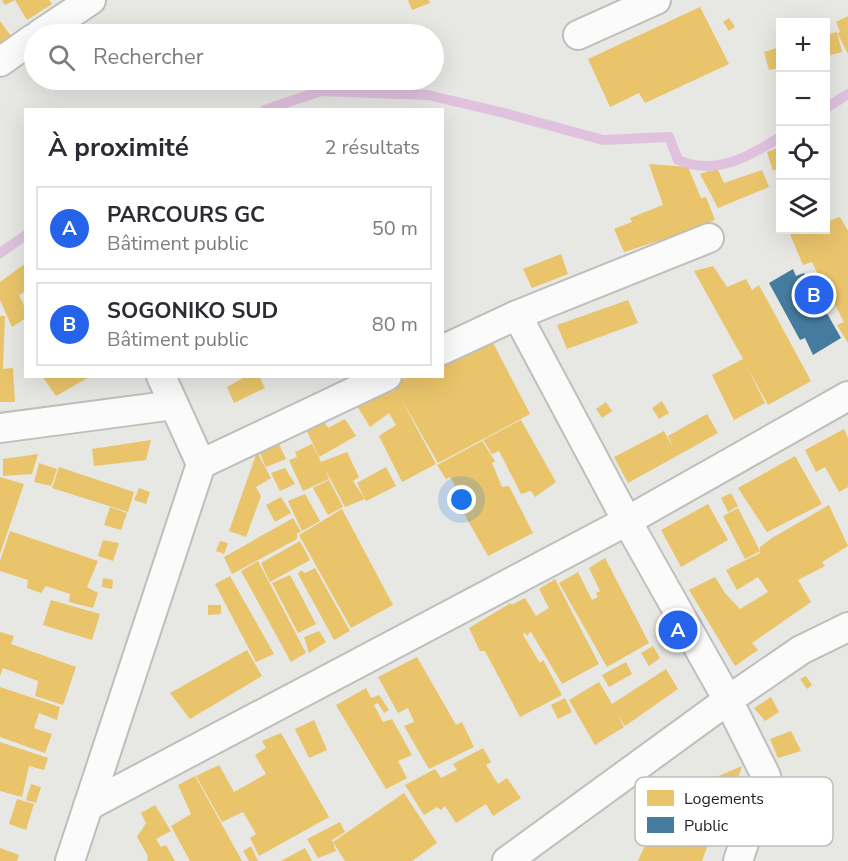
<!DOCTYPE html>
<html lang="fr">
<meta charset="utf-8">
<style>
:root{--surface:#fff;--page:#f7f7f7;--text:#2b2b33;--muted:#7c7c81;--line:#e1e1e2;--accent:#2563eb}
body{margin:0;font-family:"Nunito Sans",sans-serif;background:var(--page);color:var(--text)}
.controls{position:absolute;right:18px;top:18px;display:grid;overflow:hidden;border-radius:0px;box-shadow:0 6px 24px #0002}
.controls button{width:54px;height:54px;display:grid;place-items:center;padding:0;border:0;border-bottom:2px solid var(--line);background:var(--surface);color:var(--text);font:30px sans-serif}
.you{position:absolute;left:462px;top:500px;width:21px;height:21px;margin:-15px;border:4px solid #fff;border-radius:50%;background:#1a73e8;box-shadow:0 0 0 9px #1a73e833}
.badge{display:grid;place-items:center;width:39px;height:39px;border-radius:50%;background:var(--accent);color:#fff;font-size:20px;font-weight:700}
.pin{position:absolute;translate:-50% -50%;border:3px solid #fff;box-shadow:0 2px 6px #0006}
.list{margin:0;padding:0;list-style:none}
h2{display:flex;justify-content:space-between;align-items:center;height:78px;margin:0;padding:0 24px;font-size:26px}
h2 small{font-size:20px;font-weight:400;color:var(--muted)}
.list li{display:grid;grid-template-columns:39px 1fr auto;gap:18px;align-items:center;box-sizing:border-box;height:84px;margin:0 12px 12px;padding:0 12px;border:2px solid var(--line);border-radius:0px}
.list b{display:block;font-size:22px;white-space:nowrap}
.list p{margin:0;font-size:20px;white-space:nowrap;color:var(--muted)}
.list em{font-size:20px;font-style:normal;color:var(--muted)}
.icon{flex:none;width:33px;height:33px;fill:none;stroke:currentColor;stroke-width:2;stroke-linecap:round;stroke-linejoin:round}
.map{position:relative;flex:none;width:848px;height:861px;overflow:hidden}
.search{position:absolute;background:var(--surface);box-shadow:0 6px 24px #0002;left:24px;top:24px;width:420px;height:66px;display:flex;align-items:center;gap:15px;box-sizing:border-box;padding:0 21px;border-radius:33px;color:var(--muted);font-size:22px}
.panel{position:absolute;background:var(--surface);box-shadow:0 6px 24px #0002;left:24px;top:108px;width:420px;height:270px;border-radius:0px}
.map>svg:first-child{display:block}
.homes{fill:#e9c46a}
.public{fill:#457b9d}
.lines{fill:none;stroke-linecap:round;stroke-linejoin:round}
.stream{stroke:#e0c2de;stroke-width:10}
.street-casing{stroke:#bebebb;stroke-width:32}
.street{stroke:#fbfbfb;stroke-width:28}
.key{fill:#fff;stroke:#bebdbd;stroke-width:1.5}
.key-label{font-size:16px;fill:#252422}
</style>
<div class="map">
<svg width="848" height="861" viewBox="0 0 848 861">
<rect width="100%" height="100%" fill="#e7e7e3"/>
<!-- homes -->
<g class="homes">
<path d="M 2,0 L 49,0 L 52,4 L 27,20 L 15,0 L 5,5 Z"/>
<path d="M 408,0 L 429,0 L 430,3 L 412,10 Z"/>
<path d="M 700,7 L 729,64 L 645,103 L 639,93 L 610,107 L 588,59 Z"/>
<path d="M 848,16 L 848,54 L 838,34 L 840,31 L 836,22 Z"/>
<path d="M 729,18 L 735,27 L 729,31 L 723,22 Z"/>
<path d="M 0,21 L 11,36 L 0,44 Z"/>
<path d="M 837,32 L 842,52 L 826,56 L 826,35 Z"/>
<path d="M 780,47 L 780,68 L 769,70 L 764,52 Z"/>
<path d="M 780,147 L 780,168 L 773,171 L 767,152 Z"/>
<path d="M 649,164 L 688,167 L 701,198 L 706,197 L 715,220 L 677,235 L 624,252 L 614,229 L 632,222 L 630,218 L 663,205 Z"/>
<path d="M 717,168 L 724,183 L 762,170 L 769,187 L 718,208 L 700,174 Z"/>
<path d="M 840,217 L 848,231 L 848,343 L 837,325 L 844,322 L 832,299 L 826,302 L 813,279 L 818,274 L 812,262 L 803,265 L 790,234 L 803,230 L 826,230 L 826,222 Z"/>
<path d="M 561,254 L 568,274 L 532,288 L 523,269 Z"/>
<path d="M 26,263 L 26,291 L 19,295 L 26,310 L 26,318 L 12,327 L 0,300 L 0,282 Z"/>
<path d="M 713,266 L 727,287 L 746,279 L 752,290 L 759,285 L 811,381 L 768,405 L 746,365 L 765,403 L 734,420 L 712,375 L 743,359 L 694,271 Z"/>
<path d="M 628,300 L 638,323 L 567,349 L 557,325 Z"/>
<path d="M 0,316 L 5,316 L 3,369 L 13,368 L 15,402 L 0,402 Z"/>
<path d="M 492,341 L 530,414 L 438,463 L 399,395 L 436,464 L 402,482 L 379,436 L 396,425 L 389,413 L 370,427 L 357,406 L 396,390 L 393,384 L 409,376 L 442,376 L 442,362 Z"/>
<path d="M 42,376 L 91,376 L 56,396 Z"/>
<path d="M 247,376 L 259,376 L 265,388 L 234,403 L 227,387 Z"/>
<path d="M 662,401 L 669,413 L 659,419 L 652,408 Z"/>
<path d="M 606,402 L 612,411 L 602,418 L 596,409 Z"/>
<path d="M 707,414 L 718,433 L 628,483 L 614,457 L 664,431 L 673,448 L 668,436 Z"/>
<path d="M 345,419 L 356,436 L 319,457 L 306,429 L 324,421 L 328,428 Z"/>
<path d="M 521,420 L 556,482 L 535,497 L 531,491 L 521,494 L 499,451 L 492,454 L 483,440 Z"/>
<path d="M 844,429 L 848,438 L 848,487 L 839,492 L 825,467 L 816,472 L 805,450 Z"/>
<path d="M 151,440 L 146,460 L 94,466 L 92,449 Z"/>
<path d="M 482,441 L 495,461 L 492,463 L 502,487 L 509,486 L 533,533 L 488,556 L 459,505 L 465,503 L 450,477 L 446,479 L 437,465 Z"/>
<path d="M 278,442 L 286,459 L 266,467 L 259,451 Z"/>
<path d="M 312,444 L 321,462 L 347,452 L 359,477 L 353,481 L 365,499 L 345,507 L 325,469 L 329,479 L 303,491 L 289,460 L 297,457 L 295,452 Z"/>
<path d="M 257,452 L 271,478 L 256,487 L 261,496 L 246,537 L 229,531 Z"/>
<path d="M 38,454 L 32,474 L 3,476 L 3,459 Z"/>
<path d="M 795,456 L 822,504 L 767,532 L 738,488 Z"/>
<path d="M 39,463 L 57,469 L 51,486 L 34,482 Z"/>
<path d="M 59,467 L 134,492 L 128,512 L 52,488 Z"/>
<path d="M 386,467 L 396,486 L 366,501 L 357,483 Z"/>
<path d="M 285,468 L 295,484 L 280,491 L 271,473 Z"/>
<path d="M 0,477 L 24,484 L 0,554 Z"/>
<path d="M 329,480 L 343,507 L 328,515 L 313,488 Z"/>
<path d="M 139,488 L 150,492 L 146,504 L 134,500 Z"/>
<path d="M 731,493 L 738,506 L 728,512 L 721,498 Z"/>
<path d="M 305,494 L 320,521 L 302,531 L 288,501 Z"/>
<path d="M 281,497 L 291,513 L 275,522 L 266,505 Z"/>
<path d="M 708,504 L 728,540 L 681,567 L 661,530 Z"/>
<path d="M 829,505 L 848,546 L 822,562 L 825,566 L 798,580 L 811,602 L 752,643 L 758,650 L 735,666 L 689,590 L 715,577 L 725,593 L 740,609 L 768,592 L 758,577 L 737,590 L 726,570 L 760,553 L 760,547 L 772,538 Z"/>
<path d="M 110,507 L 127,513 L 121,530 L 104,525 Z"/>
<path d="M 738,508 L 760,551 L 745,559 L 723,516 Z"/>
<path d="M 342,509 L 393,605 L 351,628 L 299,535 Z"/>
<path d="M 293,518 L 301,532 L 297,533 L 297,539 L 232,574 L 224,557 Z"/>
<path d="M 10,531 L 98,561 L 87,587 L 98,593 L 93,608 L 69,602 L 70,594 L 46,586 L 41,593 L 27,588 L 28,580 L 0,571 L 0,561 Z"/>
<path d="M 103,540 L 119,543 L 113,561 L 98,556 Z"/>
<path d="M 220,541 L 228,543 L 224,554 L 216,551 Z"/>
<path d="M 300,541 L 310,560 L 270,582 L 261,563 Z"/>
<path d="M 605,558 L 649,643 L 607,667 L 559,583 L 578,572 L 592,600 L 598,597 L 596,593 L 600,591 L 589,568 Z"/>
<path d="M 258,561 L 306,653 L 291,662 L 241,571 Z"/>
<path d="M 315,568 L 350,631 L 334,640 L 298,574 L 301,570 L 305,573 Z"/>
<path d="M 290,575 L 316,624 L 298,633 L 272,583 Z"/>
<path d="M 230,576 L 274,654 L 256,662 L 215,584 Z"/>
<path d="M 103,578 L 113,580 L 112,589 L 102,587 Z"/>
<path d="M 555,579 L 599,664 L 562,684 L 531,632 L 526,636 L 525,632 L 523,635 L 540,663 L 543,660 L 562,695 L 520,717 L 485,651 L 480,651 L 469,628 L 511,603 L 511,605 L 525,598 L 536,616 L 549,608 L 539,589 Z"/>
<path d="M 51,600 L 100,614 L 92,640 L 43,625 Z"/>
<path d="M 208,605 L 221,605 L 221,614 L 208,615 Z"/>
<path d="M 319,631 L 326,642 L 309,653 L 304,637 Z"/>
<path d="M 0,632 L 14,636 L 11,644 L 76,667 L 63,705 L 35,696 L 38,681 L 3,668 L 0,676 Z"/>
<path d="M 653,646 L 660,658 L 649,666 L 641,653 Z"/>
<path d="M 247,650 L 262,676 L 190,719 L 170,693 Z"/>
<path d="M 417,657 L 456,725 L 462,722 L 474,747 L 429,769 L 404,726 L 414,722 L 408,708 L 398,713 L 378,677 Z"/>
<path d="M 626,662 L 632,674 L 609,687 L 602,675 Z"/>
<path d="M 666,669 L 678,689 L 625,726 L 617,714 L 624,727 L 595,745 L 569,700 L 599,682 L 612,704 Z"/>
<path d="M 806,676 L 812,685 L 807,689 L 800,679 Z"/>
<path d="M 0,687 L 60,707 L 57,720 L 39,713 L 34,728 L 52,734 L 45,753 L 0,737 Z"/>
<path d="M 366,688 L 371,698 L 379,695 L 389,710 L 384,713 L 378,703 L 374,705 L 383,722 L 392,719 L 412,755 L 398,761 L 407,778 L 386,789 L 336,705 Z"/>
<path d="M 771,697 L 779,712 L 765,721 L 754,708 Z"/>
<path d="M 565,698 L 572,712 L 558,719 L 551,705 Z"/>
<path d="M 314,720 L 327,750 L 309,758 L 295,729 Z"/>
<path d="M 791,731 L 801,751 L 778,758 L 770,739 Z"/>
<path d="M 281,733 L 329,817 L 259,856 L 250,838 L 256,834 L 243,812 L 222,822 L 196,776 L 219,765 L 234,792 L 266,774 L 255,755 L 266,748 L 262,741 Z"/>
<path d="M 0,742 L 48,758 L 44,770 L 29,766 L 22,797 L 0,791 Z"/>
<path d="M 483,748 L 491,762 L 486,765 L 498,784 L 507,778 L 521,798 L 493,816 L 486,804 L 456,823 L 445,806 L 441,810 L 437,807 L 424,815 L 405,785 L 435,769 L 441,778 L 457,770 L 453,764 Z"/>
<path d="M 742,766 L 728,811 L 697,785 Z"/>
<path d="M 195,776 L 242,861 L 190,861 L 171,826 L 191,814 L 178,785 Z"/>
<path d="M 31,784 L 41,787 L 36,803 L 26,800 Z"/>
<path d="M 404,793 L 437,843 L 412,861 L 345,861 L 333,842 Z"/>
<path d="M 17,799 L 34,804 L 26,830 L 9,824 Z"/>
<path d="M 155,805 L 171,831 L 156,839 L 161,847 L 166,845 L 175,861 L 147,861 L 148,856 L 137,837 L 146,823 L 141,813 Z"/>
<path d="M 657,818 L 712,834 L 702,861 L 638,861 Z"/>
<path d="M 340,822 L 345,832 L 332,840 L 336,851 L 318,858 L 307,839 Z"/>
<path d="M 251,846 L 258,861 L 249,861 L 243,851 Z"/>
<path d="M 0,848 L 19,855 L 17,861 L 0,861 Z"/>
<path d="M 305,848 L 312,861 L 281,861 Z"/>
</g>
<!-- public -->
<path class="public" d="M 793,269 L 796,276 L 804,273 L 841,338 L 813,355 L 805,338 L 800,340 L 769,283 Z"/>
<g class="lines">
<!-- stream -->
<g class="stream">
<path d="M 826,108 L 848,94"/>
<path d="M 265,110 L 321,91 L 428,95 L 504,113 L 603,140 L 669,137 L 678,160 C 715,176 749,157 780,137"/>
<path d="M 0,253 L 26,235"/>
</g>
<defs>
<g id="street">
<path d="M 40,34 L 91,0"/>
<path d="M 578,35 L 656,0"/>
<path d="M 0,62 L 34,38"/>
<path d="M 517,315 L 627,521 L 728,700 L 766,776 L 738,861"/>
<path d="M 442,350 L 517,315 L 709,238"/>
<path d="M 0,428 L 174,405"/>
<path d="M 201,464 L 387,376"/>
<path d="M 88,806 L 627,521 L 848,396"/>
<path d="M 70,861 L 201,464 L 161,376"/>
<path d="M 507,861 L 728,700 L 801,650 L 848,627"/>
</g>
</defs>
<!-- street casing -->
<use href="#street" class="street-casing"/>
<!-- street -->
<use href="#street" class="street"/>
</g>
<!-- legend -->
<rect x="635" y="777" width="198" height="69" rx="9" class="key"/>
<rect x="647" y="790" width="27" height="16" fill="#e9c46a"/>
<rect x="647" y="817" width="27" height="16" fill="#457b9d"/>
<g class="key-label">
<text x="684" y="804">Logements</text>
<text x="684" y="831">Public</text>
</g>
</svg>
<div class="controls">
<button>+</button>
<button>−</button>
<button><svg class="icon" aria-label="locate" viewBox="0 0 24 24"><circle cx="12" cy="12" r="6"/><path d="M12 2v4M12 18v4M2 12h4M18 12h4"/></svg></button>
<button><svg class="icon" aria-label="layers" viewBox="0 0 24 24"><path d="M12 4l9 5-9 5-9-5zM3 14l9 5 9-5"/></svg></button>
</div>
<div class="you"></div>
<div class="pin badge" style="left:678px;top:630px">A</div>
<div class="pin badge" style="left:814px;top:295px">B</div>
<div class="search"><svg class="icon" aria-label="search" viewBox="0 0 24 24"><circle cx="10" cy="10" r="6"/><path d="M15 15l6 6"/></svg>Rechercher</div>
<section class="panel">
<h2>À proximité<small>2 résultats</small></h2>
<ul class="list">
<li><span class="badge">A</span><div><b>PARCOURS GC</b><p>Bâtiment public</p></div><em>50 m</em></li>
<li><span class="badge">B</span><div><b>SOGONIKO SUD</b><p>Bâtiment public</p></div><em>80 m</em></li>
</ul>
</section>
</div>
